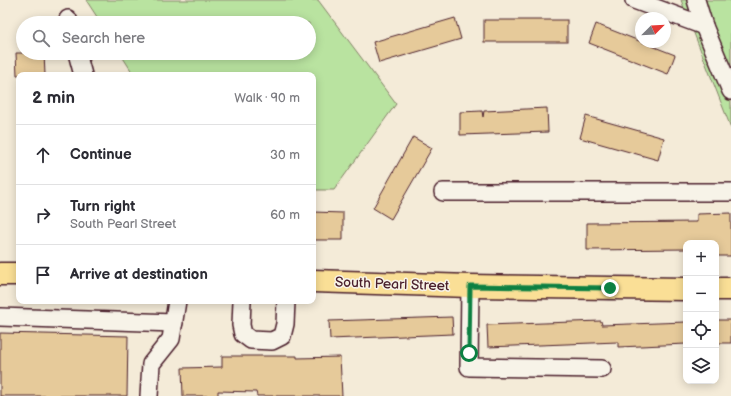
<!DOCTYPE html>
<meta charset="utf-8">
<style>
:root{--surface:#fff;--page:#f2f2f3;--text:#2b2b33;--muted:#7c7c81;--line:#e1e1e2}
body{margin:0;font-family:"Balsamiq Sans",sans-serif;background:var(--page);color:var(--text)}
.controls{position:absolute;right:12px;bottom:12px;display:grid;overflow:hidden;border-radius:8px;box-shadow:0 2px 10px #0003}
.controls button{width:36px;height:36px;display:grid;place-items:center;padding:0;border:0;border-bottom:1px solid var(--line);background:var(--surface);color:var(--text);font:20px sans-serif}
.compass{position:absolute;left:635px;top:12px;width:36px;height:36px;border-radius:50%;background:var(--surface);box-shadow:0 2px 10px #0003;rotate:66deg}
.stop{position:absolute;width:12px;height:12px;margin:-9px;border:3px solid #0b8043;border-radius:50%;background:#fff}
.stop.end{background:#0b8043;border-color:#fff;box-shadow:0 1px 4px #0008}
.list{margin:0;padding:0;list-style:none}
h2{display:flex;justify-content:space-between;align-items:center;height:52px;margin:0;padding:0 16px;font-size:17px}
h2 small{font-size:13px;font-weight:400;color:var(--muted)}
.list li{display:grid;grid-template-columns:26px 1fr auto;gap:12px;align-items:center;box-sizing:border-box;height:60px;padding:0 16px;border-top:1px solid var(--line)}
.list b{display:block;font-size:15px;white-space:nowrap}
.list p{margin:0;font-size:13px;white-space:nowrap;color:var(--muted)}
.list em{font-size:13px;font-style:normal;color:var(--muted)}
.icon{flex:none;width:22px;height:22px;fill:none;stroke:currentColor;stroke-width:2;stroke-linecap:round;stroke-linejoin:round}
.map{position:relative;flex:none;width:731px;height:396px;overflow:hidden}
.search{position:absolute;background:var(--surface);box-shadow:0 2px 10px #0003;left:16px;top:16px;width:300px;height:44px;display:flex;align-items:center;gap:10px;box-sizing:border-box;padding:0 14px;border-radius:22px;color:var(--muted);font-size:15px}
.panel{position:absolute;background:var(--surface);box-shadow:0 2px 10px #0003;left:16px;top:72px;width:300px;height:232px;border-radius:8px}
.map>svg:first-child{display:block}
.green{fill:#b9e3a0;stroke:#828166}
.building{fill:#e6ca9a;stroke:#4a1f2b}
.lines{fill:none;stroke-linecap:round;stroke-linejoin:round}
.minor-casing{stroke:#4a1f2b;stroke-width:20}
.major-casing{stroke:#4a1f2b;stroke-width:25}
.minor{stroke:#f7f3e8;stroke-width:17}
.major{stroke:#fadf96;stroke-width:22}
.route{stroke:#0b8043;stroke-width:5}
.labels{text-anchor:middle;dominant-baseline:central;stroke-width:3;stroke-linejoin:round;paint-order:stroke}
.street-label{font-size:14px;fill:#4a1f2b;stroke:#f7f3e8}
</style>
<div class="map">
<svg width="731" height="396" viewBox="0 0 731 396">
<rect width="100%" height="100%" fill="#f4ebd8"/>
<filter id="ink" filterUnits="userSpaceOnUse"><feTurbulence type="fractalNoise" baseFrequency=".025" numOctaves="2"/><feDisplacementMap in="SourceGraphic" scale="8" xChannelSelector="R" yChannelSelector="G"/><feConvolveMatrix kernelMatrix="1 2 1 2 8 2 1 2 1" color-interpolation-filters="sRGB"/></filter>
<g filter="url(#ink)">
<!-- green -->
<g class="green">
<path d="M 86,0 L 318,0 L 396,104 L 334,190 L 313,190 L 313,75 L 134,75 L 120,53 L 309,53 L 309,23 L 101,23 Z"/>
<path d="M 681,0 L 731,0 L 731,128 Z"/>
</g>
<!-- building -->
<g class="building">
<path d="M 455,18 L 461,39 L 379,63 L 373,42 Z"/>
<rect x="484" y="20" width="83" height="22"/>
<path d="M 596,24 L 675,55 L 668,74 L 589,43 Z"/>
<path d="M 16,53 L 44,53 L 45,75 L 17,75 Z"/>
<path d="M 547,108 L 548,132 L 460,135 L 460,112 L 482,111 L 483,117 L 484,111 Z"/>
<path d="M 586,116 L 664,138 L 658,160 L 580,138 Z"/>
<path d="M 413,137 L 432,148 L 391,219 L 373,208 Z"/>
<path d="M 313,212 L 343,213 L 343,240 L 313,240 Z"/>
<path d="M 731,213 L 731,256 L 716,256 L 716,243 L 686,243 L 686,249 L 587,250 L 587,223 L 697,222 L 697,214 Z"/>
<path d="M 452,317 L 453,334 L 330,339 L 329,321 Z"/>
<rect x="716" y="320" width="15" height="23"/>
<path d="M 601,321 L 602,325 L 686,322 L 686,344 L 618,347 L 618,342 L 488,347 L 487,325 Z"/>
<path d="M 0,333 L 128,336 L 127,396 L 0,396 Z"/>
<path d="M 222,356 L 297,356 L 297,358 L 340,357 L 342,396 L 257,396 L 256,392 L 218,391 L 218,396 L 183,396 L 182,368 L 222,367 Z"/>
</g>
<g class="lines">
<defs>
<g id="minor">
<path d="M 634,0 L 704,26"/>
<path d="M 696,0 L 704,26 L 731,91"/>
<path d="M 68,19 L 69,23"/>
<path d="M 77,53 L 83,75"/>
<path d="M 443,192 L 731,192"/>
<path d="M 470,286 L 469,367 L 602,369"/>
<path d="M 242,301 L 241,325 L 243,334 L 251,340 L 272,341 L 282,336 L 285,324 L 286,301"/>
<path d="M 0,317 L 174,323"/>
<path d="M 149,396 L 151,364 L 171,339 L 177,301"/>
</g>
<g id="major">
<path d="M 0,274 L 19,274"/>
<path d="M 313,281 L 470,286 L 686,289"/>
<path d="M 716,289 L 731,289"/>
</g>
</defs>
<!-- minor casing -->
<use href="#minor" class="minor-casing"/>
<!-- major casing -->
<use href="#major" class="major-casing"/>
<!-- minor -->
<use href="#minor" class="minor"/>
<!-- major -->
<use href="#major" class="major"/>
</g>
</g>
<g class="lines" filter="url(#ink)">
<!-- route -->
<path class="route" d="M 469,353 L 470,286 L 610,288"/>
</g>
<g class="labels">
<!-- street labels -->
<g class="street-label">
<text transform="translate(392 284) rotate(2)">South Pearl Street</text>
</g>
</g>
</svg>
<div class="controls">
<button>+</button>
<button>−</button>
<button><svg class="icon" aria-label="locate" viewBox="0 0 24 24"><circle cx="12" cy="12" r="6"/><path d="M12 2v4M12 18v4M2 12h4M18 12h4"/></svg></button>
<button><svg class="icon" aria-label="layers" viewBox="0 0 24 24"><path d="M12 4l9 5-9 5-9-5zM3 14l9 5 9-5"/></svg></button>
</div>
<svg class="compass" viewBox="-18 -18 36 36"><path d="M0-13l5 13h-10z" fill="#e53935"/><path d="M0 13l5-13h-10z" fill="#7c7c81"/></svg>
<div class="stop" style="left:469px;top:353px"></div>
<div class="stop end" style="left:610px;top:288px"></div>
<div class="search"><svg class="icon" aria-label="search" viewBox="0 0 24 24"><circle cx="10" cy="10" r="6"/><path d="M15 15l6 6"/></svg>Search here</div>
<section class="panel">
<h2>2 min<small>Walk · 90 m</small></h2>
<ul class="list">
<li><svg class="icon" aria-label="ahead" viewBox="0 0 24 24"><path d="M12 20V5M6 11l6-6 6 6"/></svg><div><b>Continue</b></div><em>30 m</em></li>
<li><svg class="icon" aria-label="right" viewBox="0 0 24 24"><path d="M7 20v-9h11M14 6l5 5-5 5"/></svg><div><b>Turn right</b><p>South Pearl Street</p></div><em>60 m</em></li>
<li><svg class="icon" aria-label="arrive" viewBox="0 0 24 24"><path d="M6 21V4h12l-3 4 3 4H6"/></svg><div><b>Arrive at destination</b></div></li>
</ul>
</section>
</div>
